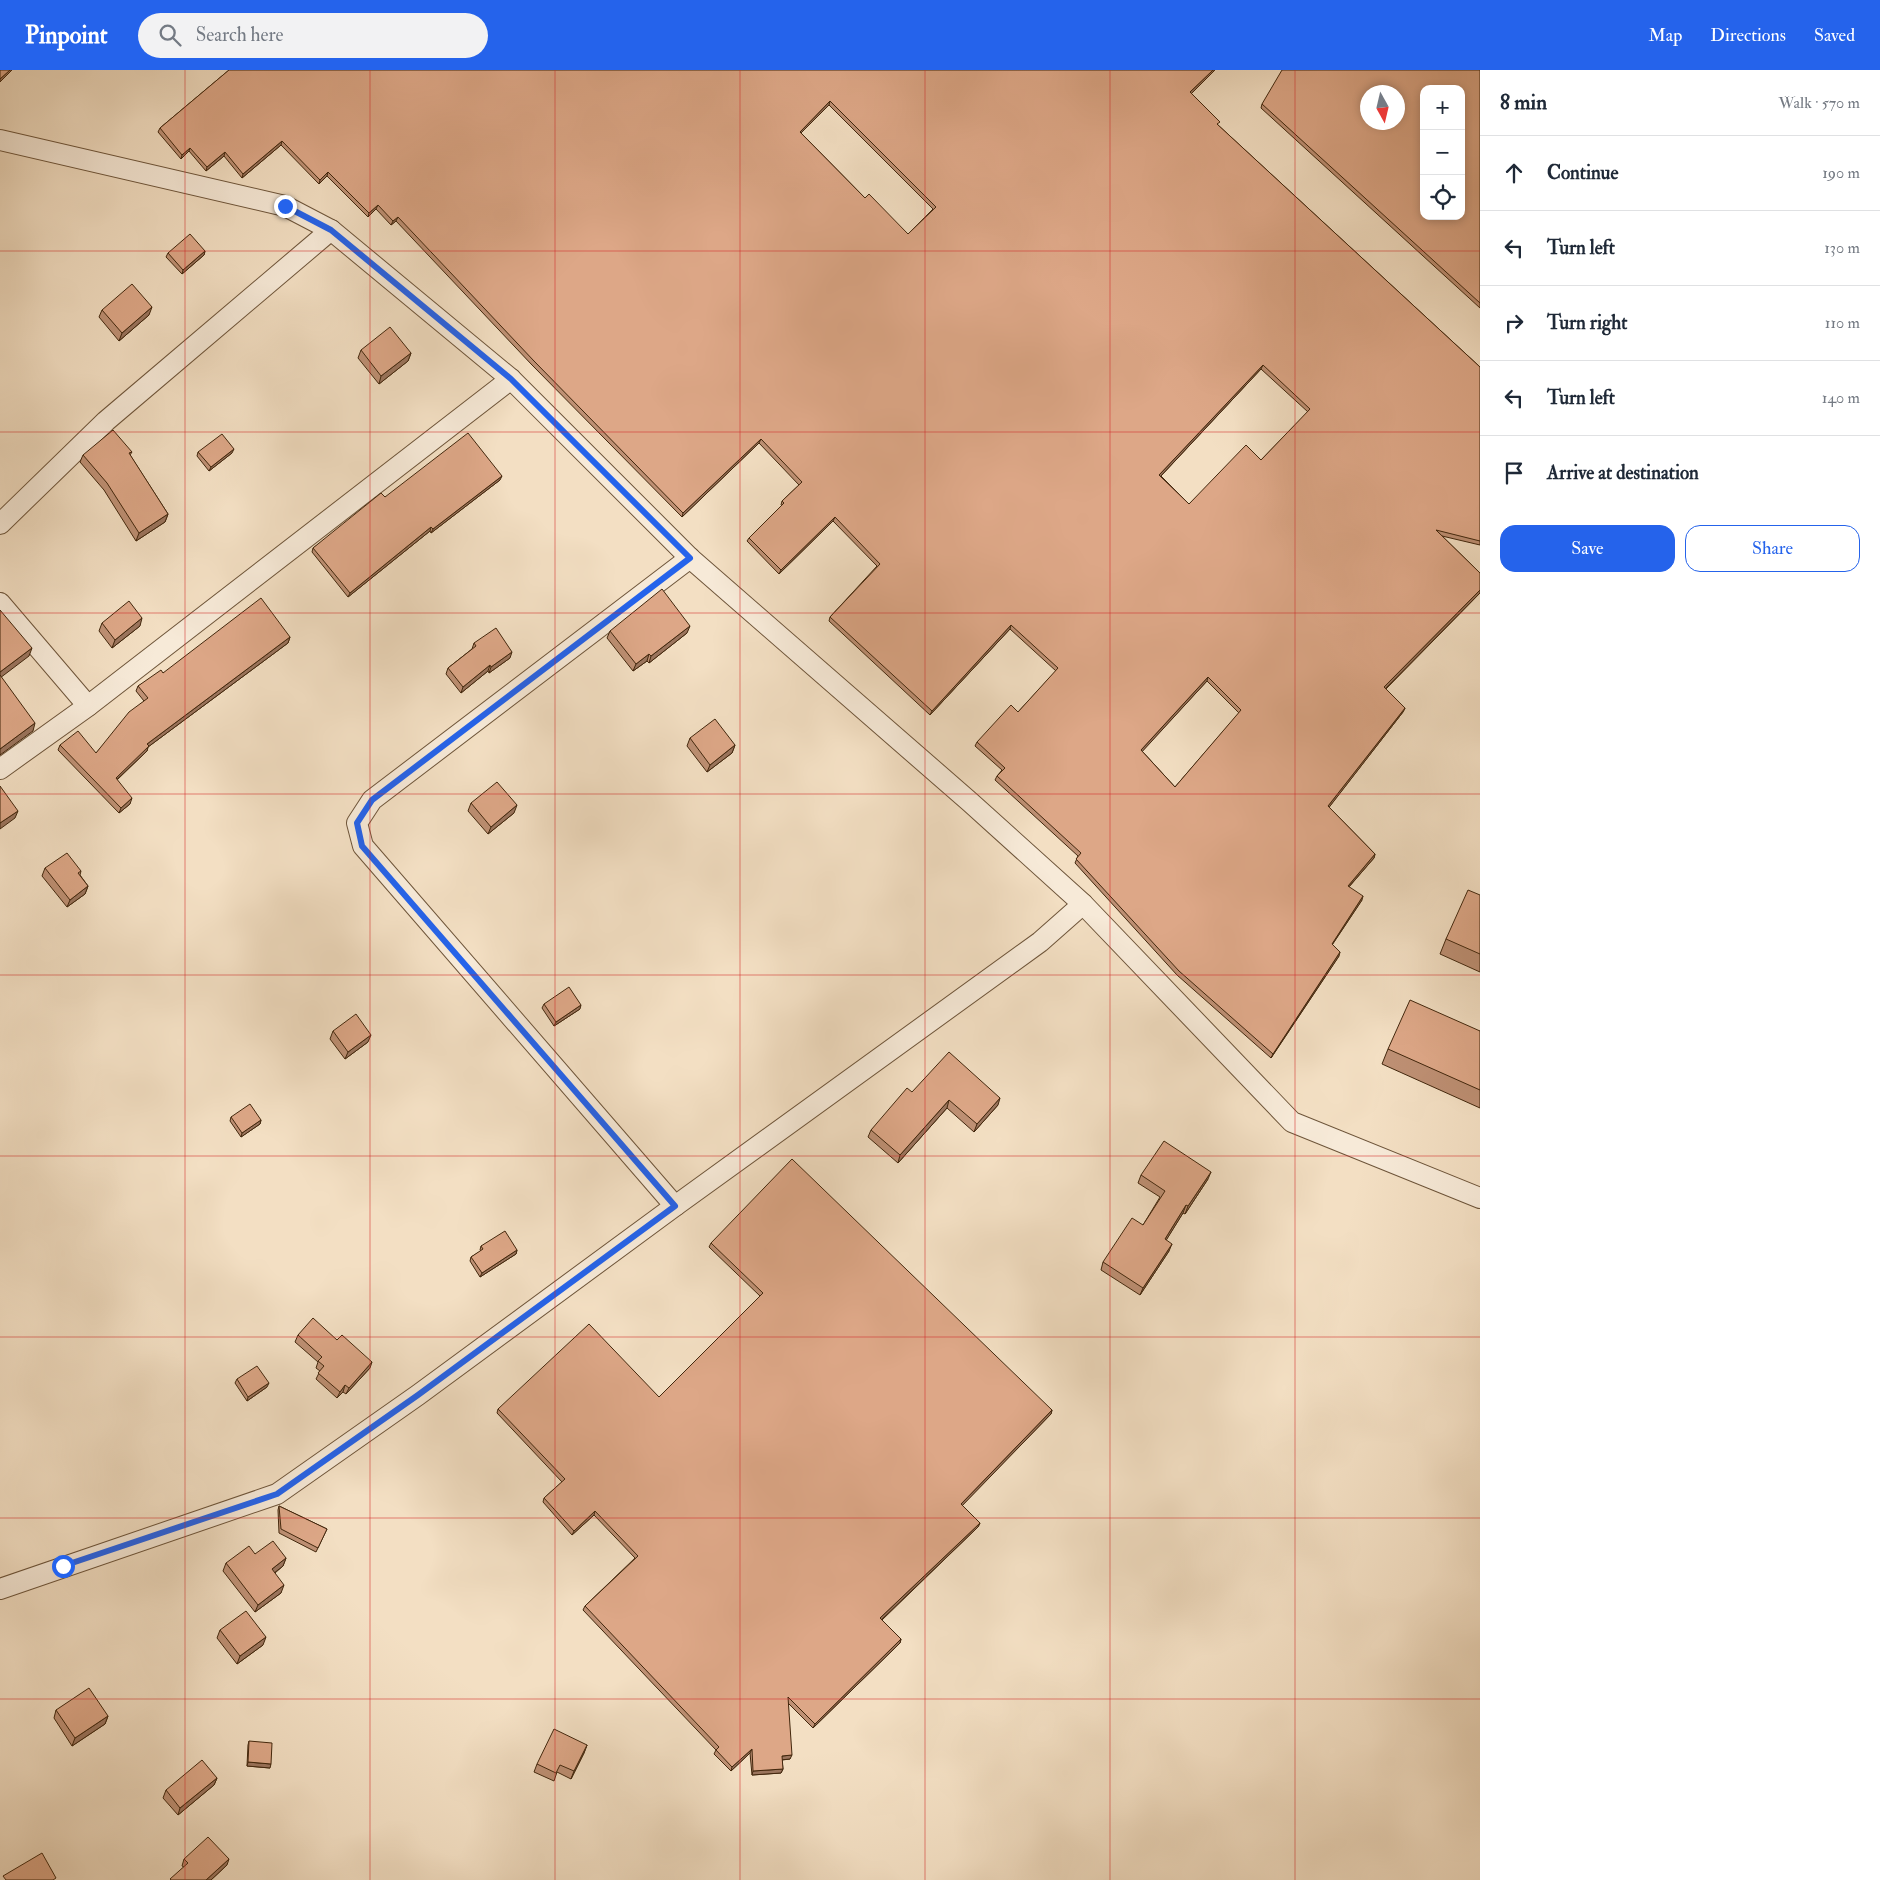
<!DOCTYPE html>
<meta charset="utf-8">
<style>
:root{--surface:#fff;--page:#f2f2f3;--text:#1f2937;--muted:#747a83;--line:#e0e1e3;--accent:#2563eb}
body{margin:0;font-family:"IM FELL Double Pica",serif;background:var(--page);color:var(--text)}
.controls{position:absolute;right:15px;top:15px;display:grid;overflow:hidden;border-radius:10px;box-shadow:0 2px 8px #0003}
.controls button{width:45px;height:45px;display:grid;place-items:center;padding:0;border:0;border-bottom:1px solid var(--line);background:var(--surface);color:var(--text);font:25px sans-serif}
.compass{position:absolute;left:1360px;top:15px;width:45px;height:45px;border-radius:50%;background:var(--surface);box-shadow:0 2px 8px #0003;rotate:172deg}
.stop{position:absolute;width:15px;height:15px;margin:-11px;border:4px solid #2563eb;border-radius:50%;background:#fff}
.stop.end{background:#2563eb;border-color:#fff;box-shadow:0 1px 5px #0008}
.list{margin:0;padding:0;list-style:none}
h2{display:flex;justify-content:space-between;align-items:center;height:65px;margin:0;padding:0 20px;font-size:21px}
h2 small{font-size:16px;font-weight:400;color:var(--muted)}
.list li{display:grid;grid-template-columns:32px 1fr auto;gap:15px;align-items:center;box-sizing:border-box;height:75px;padding:0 20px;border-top:1px solid var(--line)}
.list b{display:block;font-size:19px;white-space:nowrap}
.list em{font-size:16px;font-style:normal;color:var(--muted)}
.actions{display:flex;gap:10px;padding:15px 20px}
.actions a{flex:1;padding:11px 0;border:1px solid var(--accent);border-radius:15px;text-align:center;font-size:18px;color:var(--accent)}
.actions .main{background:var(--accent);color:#fff}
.icon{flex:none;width:28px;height:28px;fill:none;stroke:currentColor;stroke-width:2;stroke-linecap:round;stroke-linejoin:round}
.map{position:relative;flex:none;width:1480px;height:1810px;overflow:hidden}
header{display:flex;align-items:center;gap:30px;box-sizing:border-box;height:70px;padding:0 25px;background:var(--accent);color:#fff}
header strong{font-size:24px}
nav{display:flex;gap:28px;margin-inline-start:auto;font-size:18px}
.search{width:350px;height:45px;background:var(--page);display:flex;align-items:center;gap:12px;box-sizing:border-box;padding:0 18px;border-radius:28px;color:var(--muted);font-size:19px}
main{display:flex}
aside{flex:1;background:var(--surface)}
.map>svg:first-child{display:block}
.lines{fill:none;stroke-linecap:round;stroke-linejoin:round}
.street-casing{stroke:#6e553a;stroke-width:22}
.street{stroke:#f7ead8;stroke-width:20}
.wall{fill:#be9074;stroke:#42270d;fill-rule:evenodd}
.shaded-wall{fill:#9b755e;stroke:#42270d}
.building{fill:#dda787;stroke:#42270d;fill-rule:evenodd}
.route{stroke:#2563eb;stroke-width:6}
.grid{fill:none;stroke:#d62828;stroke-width:1;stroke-opacity:0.55}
</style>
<header>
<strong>Pinpoint</strong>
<div class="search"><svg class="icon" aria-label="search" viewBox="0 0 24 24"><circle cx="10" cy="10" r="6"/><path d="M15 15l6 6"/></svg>Search here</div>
<nav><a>Map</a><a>Directions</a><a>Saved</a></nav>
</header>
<main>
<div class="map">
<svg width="1480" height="1810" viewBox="0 0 1480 1810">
<rect width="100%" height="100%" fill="#f3dfc3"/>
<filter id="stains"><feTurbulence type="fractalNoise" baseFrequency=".004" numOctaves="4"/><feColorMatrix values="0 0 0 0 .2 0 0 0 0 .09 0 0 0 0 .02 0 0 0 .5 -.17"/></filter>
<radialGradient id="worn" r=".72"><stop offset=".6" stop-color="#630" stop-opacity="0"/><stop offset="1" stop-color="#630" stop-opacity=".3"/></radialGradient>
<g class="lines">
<defs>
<g id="street">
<path d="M 0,70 L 285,136 L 331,160 L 511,309 L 690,488 L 970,732 L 1083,834 L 1292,1052 L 1480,1128"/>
<path d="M 0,454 L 106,351 L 331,160"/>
<path d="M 0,533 L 88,636"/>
<path d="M 0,699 L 88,636 L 511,309"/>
<path d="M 675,1136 L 363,776 L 357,753 L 372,730 L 690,488"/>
<path d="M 0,1519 L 277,1424 L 418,1325 L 675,1136 L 1040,872 L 1083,834"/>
</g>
</defs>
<!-- street casing -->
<use href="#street" class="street-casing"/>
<!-- street -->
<use href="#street" class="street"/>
</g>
<!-- wall -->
<g class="wall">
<path d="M 229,0 L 1215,0 L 1191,23 L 1218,55 L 1480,297 L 1480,475 L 1442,466 L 1480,503 L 1480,523 L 1386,619 L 1405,638 L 1403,642 L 1329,737 L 1375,784 L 1374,788 L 1349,817 L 1362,830 L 1332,875 L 1339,886 L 1271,988 L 1177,905 L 1075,793 L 1078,786 L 995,710 L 997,706 L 1002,700 L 975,676 L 977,672 L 1018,642 L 1056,601 L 1010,559 L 930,645 L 829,551 L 830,547 L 877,496 L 833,451 L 779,504 L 747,471 L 749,468 L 782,436 L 781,435 L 782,431 L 799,415 L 759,373 L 682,447 L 532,295 L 396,151 L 391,155 L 376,139 L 368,147 L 327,106 L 319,114 L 281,75 L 242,108 L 224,86 L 206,101 L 189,81 L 181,89 L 158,62 L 160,58 ZM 829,35 L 933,139 L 908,164 L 865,128 L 801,63 ZM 1261,299 L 1308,342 L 1261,390 L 1189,434 L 1161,406 ZM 1207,611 L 1239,643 L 1175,717 L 1142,681 Z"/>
<path d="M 1480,0 L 1480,238 L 1261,38 L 1262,34 Z"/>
<path d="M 205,181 L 204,185 L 182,204 L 166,187 L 168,183 Z"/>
<path d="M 102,240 L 149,245 L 119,271 L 99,247 Z"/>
<path d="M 361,280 L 411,283 L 408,291 L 379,314 L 358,288 Z"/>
<path d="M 132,382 L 130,385 L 168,444 L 165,452 L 136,471 L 104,420 L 80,392 L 83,385 Z"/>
<path d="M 198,382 L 232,383 L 209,401 L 197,386 Z"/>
<path d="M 500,410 L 431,463 L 430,461 L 348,527 L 312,482 L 313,478 L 385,427 Z"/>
<path d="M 102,553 L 140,556 L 112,578 L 99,561 Z"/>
<path d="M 610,561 L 687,563 L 649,593 L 647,591 L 633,601 L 607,568 Z"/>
<path d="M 290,567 L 288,573 L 148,677 L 147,681 L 117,710 L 130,734 L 119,743 L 58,680 L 60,675 L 96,683 L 144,631 L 136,621 L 138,616 L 163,603 Z"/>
<path d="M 474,573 L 510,588 L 489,603 L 488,601 L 461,623 L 446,604 L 448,598 L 472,579 Z"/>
<path d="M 690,668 L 735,675 L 732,683 L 707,702 L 687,676 Z"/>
<path d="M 471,733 L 514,743 L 488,764 L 468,741 Z"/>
<path d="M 45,798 L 81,801 L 80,805 L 88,816 L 85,824 L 67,837 L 42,806 Z"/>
<path d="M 1480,825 L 1480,902 L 1440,884 L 1446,869 Z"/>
<path d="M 544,934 L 580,939 L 554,956 L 542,938 Z"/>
<path d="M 333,961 L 368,972 L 345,989 L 330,969 Z"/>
<path d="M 1480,961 L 1480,1038 L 1382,994 L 1388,979 Z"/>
<path d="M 912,1022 L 998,1035 L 974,1062 L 947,1038 L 898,1093 L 868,1067 L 871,1060 Z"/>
<path d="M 231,1047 L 261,1050 L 260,1054 L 241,1067 L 230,1051 Z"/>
<path d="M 1141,1105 L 1208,1109 L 1185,1144 L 1183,1143 L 1166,1170 L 1169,1181 L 1140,1225 L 1101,1200 L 1103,1192 L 1143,1155 L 1160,1127 L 1138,1113 Z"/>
<path d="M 711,1173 L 1052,1340 L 1051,1344 L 962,1435 L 980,1453 L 978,1457 L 882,1550 L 901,1569 L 900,1573 L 813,1658 L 788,1633 L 790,1689 L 782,1690 L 783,1699 L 781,1703 L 752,1705 L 750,1683 L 731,1701 L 714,1684 L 716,1680 L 583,1540 L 585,1536 L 635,1488 L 594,1445 L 572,1465 L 543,1432 L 544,1428 L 562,1412 L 497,1343 L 498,1339 L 659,1327 L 760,1226 L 709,1177 Z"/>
<path d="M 481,1176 L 517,1180 L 516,1184 L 480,1207 L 470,1191 L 471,1187 L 481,1181 L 480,1180 Z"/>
<path d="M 298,1265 L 337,1270 L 370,1298 L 346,1324 L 343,1322 L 337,1328 L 316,1309 L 320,1301 L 316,1298 L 318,1292 L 295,1272 Z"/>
<path d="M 237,1309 L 267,1317 L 247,1331 L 235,1313 Z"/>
<path d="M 279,1436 L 327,1459 L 316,1482 L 279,1463 L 278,1440 Z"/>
<path d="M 255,1484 L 286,1488 L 283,1496 L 275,1503 L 281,1523 L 255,1542 L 223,1501 L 226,1493 Z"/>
<path d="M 220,1560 L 263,1575 L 237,1594 L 217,1568 Z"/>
<path d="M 56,1640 L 108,1646 L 105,1654 L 72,1676 L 54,1648 Z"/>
<path d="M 249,1671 L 270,1698 L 247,1696 L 248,1675 Z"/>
<path d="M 587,1675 L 584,1683 L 571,1709 L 557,1702 L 554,1711 L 534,1702 L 537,1694 Z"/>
<path d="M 217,1708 L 214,1715 L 178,1745 L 163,1728 L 166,1720 Z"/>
<path d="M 184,1789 L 227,1795 L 211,1810 L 170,1810 L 184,1797 L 182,1796 Z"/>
</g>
<!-- shaded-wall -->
<g class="shaded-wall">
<path d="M 10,0 L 12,0 L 0,12 L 0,9 Z"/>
<path d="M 1213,0 L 1215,0 L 1189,26 L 1190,22 Z"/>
<path d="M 830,31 L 829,35 L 798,66 L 800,62 Z"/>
<path d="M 282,71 L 281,75 L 242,108 L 243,104 Z"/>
<path d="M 190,78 L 189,81 L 181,89 L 182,85 Z"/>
<path d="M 225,82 L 224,86 L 206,101 L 207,97 Z"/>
<path d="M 328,102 L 327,106 L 319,114 L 320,110 Z"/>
<path d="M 378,135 L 376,139 L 368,147 L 369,143 Z"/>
<path d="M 398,147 L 396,151 L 391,155 L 393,151 Z"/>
<path d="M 205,181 L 204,185 L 182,204 L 183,200 Z"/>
<path d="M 152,237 L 149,245 L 119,271 L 122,263 Z"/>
<path d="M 411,283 L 408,291 L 379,314 L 381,306 Z"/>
<path d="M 1263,295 L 1261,299 L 1158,409 L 1159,405 Z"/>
<path d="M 761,369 L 759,373 L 682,447 L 683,443 Z"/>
<path d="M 234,379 L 232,383 L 209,401 L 211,397 Z"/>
<path d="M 502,406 L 500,410 L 431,463 L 433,459 Z"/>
<path d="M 168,444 L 165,452 L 136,471 L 139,463 Z"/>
<path d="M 835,447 L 833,451 L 779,504 L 781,500 Z"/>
<path d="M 431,457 L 430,461 L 348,527 L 350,523 Z"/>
<path d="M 1480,520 L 1480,523 L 1383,621 L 1384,617 Z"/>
<path d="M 142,548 L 140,556 L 112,578 L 115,570 Z"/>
<path d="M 1011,555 L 1010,559 L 930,645 L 932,641 Z"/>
<path d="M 690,556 L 687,563 L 649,593 L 651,586 Z"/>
<path d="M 290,567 L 288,573 L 148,677 L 147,681 L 113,713 L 116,708 L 147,674 Z"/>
<path d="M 32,578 L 29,586 L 0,608 L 0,602 Z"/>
<path d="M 512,582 L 510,588 L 489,603 L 491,597 Z"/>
<path d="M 649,584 L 647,591 L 633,601 L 636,594 Z"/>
<path d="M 490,595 L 488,601 L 461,623 L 463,617 Z"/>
<path d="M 1208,607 L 1207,611 L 1140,684 L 1141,680 Z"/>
<path d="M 1405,638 L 1403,642 L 1327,740 L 1328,736 Z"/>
<path d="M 35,653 L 33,661 L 0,685 L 0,679 Z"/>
<path d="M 735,675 L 732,683 L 707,702 L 710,695 Z"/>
<path d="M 132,728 L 130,734 L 119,743 L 121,738 Z"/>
<path d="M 517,735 L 514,743 L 488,764 L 491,757 Z"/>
<path d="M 18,741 L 15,748 L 0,759 L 0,753 Z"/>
<path d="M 1375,784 L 1374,788 L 1346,820 L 1348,816 Z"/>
<path d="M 88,816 L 85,824 L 67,837 L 70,830 Z"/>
<path d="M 1363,826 L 1362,830 L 1330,878 L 1332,874 Z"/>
<path d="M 1340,882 L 1339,886 L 1271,988 L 1273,984 Z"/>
<path d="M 581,935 L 580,939 L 554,956 L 556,952 Z"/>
<path d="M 371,965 L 368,972 L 345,989 L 348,982 Z"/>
<path d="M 1000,1028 L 998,1035 L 974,1062 L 977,1054 Z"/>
<path d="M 949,1030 L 947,1038 L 898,1093 L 900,1085 Z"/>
<path d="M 261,1050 L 260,1054 L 241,1067 L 242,1063 Z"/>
<path d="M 1211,1102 L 1208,1109 L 1185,1144 L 1188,1136 Z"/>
<path d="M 1186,1135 L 1183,1143 L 1162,1177 L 1165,1169 Z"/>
<path d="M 1172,1174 L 1169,1181 L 1140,1225 L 1143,1218 Z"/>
<path d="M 517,1180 L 516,1184 L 480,1207 L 482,1203 Z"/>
<path d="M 372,1292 L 370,1298 L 346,1324 L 349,1318 Z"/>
<path d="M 269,1313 L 267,1317 L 247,1331 L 248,1327 Z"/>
<path d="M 345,1315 L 343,1322 L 337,1328 L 340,1322 Z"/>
<path d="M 1052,1340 L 1051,1344 L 960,1438 L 961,1434 Z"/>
<path d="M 595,1441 L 594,1445 L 572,1465 L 574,1461 Z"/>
<path d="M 980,1453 L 978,1457 L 879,1552 L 880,1548 Z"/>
<path d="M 286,1488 L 283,1496 L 269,1507 L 272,1499 Z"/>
<path d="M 284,1515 L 281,1523 L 255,1542 L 258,1535 Z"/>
<path d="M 266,1567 L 263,1575 L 237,1594 L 240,1586 Z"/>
<path d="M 901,1569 L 900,1573 L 813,1658 L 815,1654 Z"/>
<path d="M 108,1646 L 105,1654 L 72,1676 L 75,1668 Z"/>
<path d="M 587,1675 L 584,1683 L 571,1709 L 574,1701 Z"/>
<path d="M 752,1679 L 750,1683 L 731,1701 L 732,1697 Z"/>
<path d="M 792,1685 L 790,1689 L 780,1690 L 782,1686 Z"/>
<path d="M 248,1692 L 271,1694 L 270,1698 L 247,1696 Z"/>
<path d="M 783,1699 L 781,1703 L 752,1705 L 753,1701 Z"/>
<path d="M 217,1708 L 214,1715 L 178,1745 L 180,1738 Z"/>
<path d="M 229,1789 L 227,1795 L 211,1810 L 206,1810 Z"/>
</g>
<!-- building -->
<g class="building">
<path d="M 0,0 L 10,0 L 0,9 Z"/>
<path d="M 229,0 L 1213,0 L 1190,22 L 1220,52 L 1217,54 L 1480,297 L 1480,471 L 1436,460 L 1480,503 L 1480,520 L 1384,617 L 1405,638 L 1328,736 L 1375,784 L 1348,816 L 1363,826 L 1332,874 L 1340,882 L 1273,984 L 1179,901 L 1076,789 L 1081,783 L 997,706 L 1005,698 L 977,672 L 1011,635 L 1018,642 L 1058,598 L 1011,555 L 932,641 L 830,547 L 880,494 L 835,447 L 781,500 L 749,468 L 784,433 L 782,431 L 802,412 L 761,369 L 683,443 L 534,291 L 398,147 L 393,151 L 378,135 L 369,143 L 328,102 L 320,110 L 282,71 L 243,104 L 225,82 L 207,97 L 190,78 L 182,85 L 160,58 ZM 830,31 L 936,137 L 908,164 L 869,124 L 865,128 L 800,62 ZM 1263,295 L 1310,339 L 1261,390 L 1246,375 L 1189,434 L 1159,405 ZM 1208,607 L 1241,640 L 1175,717 L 1141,680 Z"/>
<path d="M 1282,0 L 1480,0 L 1480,233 L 1262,34 ZM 1424,19 L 1461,19 L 1461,146 L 1424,146 ZM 1368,22 L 1398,22 L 1398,52 L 1368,52 Z"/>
<path d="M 190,164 L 205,181 L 183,200 L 168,183 Z"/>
<path d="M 132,214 L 152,237 L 122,263 L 102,240 Z"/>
<path d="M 390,257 L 411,283 L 381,306 L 361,280 Z"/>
<path d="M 113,360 L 132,382 L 129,383 L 168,444 L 139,463 L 107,413 L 83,385 Z"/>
<path d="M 468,363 L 502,406 L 433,459 L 431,457 L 350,523 L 313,478 L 381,423 L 385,427 Z"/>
<path d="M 222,364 L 234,379 L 211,397 L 198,382 Z"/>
<path d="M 662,519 L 690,556 L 651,586 L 649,584 L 636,594 L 610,561 Z"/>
<path d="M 261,528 L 290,567 L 147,674 L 149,676 L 116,708 L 132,728 L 121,738 L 60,675 L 78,661 L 96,683 L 129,642 L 148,628 L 138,616 L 161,600 L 163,603 Z"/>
<path d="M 129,531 L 142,548 L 115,570 L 102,553 Z"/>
<path d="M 0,540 L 32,578 L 0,602 Z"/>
<path d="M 496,558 L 512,582 L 491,597 L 490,595 L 463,617 L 448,598 L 476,576 L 474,573 Z"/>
<path d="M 0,605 L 35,653 L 0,679 Z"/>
<path d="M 715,649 L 735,675 L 710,695 L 690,668 Z"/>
<path d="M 497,712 L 517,735 L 491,757 L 471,733 Z"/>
<path d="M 0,716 L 18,741 L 0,753 Z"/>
<path d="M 67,783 L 81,801 L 78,803 L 88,816 L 70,830 L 45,798 Z"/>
<path d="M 1468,820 L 1480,825 L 1480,884 L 1446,869 Z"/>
<path d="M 569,917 L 581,935 L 556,952 L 544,934 Z"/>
<path d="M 1410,930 L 1480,961 L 1480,1020 L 1388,979 Z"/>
<path d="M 356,944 L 371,965 L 348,982 L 333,961 Z"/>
<path d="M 949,982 L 1000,1028 L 977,1054 L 949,1030 L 900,1085 L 871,1060 L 907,1018 L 912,1022 Z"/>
<path d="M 250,1034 L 261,1050 L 242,1063 L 231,1047 Z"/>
<path d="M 1164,1071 L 1211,1102 L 1188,1136 L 1186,1135 L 1165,1169 L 1172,1174 L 1143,1218 L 1103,1192 L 1132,1148 L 1143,1155 L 1165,1121 L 1141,1105 Z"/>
<path d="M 792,1089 L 1052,1340 L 961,1434 L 980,1453 L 880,1548 L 901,1569 L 815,1654 L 788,1627 L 792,1685 L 782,1686 L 783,1699 L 753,1701 L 752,1679 L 732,1697 L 716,1680 L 719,1677 L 585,1536 L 638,1486 L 595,1441 L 574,1461 L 544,1428 L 565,1409 L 498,1339 L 589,1254 L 659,1327 L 763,1223 L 711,1173 Z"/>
<path d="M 505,1161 L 517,1180 L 482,1203 L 471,1187 L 483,1179 L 481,1176 Z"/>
<path d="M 313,1248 L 337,1270 L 342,1265 L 372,1292 L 349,1318 L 345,1315 L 340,1322 L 318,1303 L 324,1296 L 318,1291 L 322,1287 L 298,1265 Z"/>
<path d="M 257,1296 L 269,1313 L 248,1327 L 237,1309 Z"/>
<path d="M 279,1436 L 327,1459 L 318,1478 L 281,1459 Z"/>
<path d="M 273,1471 L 286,1488 L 272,1499 L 284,1515 L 258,1535 L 226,1493 L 249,1476 L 255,1484 Z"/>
<path d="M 246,1541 L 266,1567 L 240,1586 L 220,1560 Z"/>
<path d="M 89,1618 L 108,1646 L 75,1668 L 56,1640 Z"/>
<path d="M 554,1659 L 587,1675 L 574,1701 L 560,1695 L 556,1703 L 537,1694 Z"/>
<path d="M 249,1671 L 272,1673 L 271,1694 L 248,1692 Z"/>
<path d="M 202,1690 L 217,1708 L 180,1738 L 166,1720 Z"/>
<path d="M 208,1767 L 229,1789 L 206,1810 L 171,1810 L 170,1809 L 188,1793 L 184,1789 Z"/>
<path d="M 42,1783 L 56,1808 L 53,1810 L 6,1810 L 3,1806 Z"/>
</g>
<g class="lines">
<!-- route -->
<path class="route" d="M 63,1496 L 277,1424 L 418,1325 L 675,1136 L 362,776 L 357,753 L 372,730 L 690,488 L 511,309 L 331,160 L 285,136"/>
</g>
<!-- grid -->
<path class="grid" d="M 185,0 L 185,1810M 370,0 L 370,1810M 555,0 L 555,1810M 740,0 L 740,1810M 925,0 L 925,1810M 1110,0 L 1110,1810M 1295,0 L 1295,1810M 0,181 L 1480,181M 0,362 L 1480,362M 0,543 L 1480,543M 0,724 L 1480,724M 0,905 L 1480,905M 0,1086 L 1480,1086M 0,1267 L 1480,1267M 0,1448 L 1480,1448M 0,1629 L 1480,1629"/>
<rect width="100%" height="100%" filter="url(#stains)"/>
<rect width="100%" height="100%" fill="url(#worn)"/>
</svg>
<div class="controls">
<button>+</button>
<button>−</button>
<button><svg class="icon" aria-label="locate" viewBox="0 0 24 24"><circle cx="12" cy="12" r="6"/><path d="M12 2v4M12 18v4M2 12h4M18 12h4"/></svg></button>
</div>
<svg class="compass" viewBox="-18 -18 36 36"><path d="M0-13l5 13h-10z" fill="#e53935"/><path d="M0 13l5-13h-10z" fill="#747a83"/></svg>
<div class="stop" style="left:63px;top:1496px"></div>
<div class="stop end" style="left:285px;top:136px"></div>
</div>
<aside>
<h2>8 min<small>Walk · 570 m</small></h2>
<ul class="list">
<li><svg class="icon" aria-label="ahead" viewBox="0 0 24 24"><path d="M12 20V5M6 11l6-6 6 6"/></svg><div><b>Continue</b></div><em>190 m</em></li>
<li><svg class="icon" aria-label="left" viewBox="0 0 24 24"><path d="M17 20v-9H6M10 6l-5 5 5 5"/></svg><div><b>Turn left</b></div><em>130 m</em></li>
<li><svg class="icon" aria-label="right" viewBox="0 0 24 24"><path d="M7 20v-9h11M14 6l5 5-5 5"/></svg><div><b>Turn right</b></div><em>110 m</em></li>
<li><svg class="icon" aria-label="left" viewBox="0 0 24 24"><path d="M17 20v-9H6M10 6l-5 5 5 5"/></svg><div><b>Turn left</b></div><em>140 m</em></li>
<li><svg class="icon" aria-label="arrive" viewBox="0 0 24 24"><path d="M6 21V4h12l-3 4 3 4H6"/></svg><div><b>Arrive at destination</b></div></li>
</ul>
<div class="actions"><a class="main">Save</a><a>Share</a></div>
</aside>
</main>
